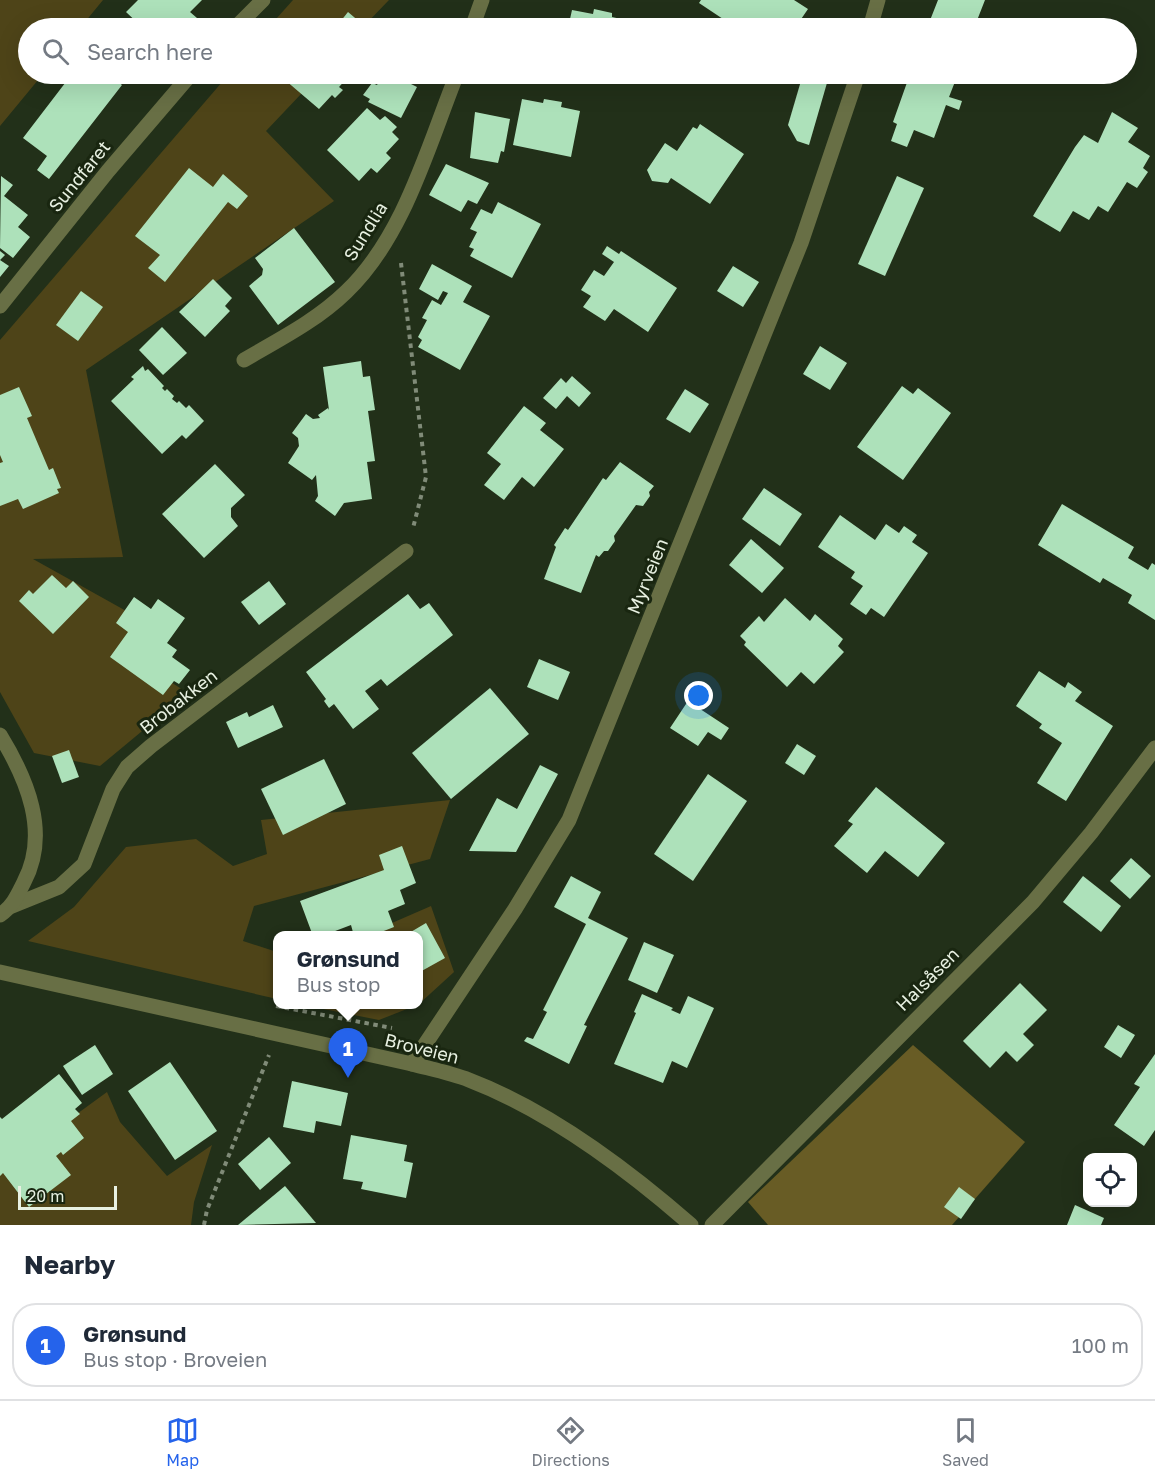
<!DOCTYPE html>
<meta charset="utf-8">
<style>
:root{--surface:#fff;--page:#f6f6f7;--text:#1f2937;--muted:#747a83;--line:#e0e1e3;--accent:#2563eb}
body{margin:0;font-family:"Golos Text",sans-serif;background:var(--page);color:var(--text)}
.controls{position:absolute;right:18px;bottom:18px;display:grid;overflow:hidden;border-radius:12px;box-shadow:0 6px 24px #0002}
.controls button{width:54px;height:54px;display:grid;place-items:center;padding:0;border:0;border-bottom:2px solid var(--line);background:var(--surface);color:var(--text);font:30px sans-serif}
.scale{position:absolute;left:18px;bottom:15px;width:99px;box-sizing:border-box;padding-left:6px;border:3px solid #e8f1e2;border-top:0;font-size:16px;line-height:21px;white-space:nowrap;color:#e8f1e2;-webkit-text-stroke:4px #192610;paint-order:stroke}
.you{position:absolute;left:699px;top:696px;width:21px;height:21px;margin:-15px;border:4px solid #fff;border-radius:50%;background:#1a73e8;box-shadow:0 0 0 9px #1a73e833}
.badge{display:grid;place-items:center;width:39px;height:39px;border-radius:50%;background:var(--accent);color:#fff;font-size:20px;font-weight:700}
.pin{position:absolute;translate:-50% -50px;filter:drop-shadow(0 2px 3px #0008)}
.pin::after{content:'';position:absolute;top:32px;width:21px;height:18px;background:inherit;clip-path:polygon(0 0,100% 0,50% 100%)}
.popup{position:absolute;left:273px;top:931px;width:150px;height:78px;box-sizing:border-box;display:grid;place-content:center;border-radius:12px;background:var(--surface);filter:drop-shadow(0 2px 4px #0005);font-size:20px;white-space:nowrap;color:var(--muted)}
.popup b{font-size:22px;color:var(--text)}
.popup::after{content:'';position:absolute;left:50%;top:100%;margin-left:-12px;border:12px solid transparent;border-top-color:var(--surface)}
.list{margin:0;padding:0;list-style:none}
h2{display:flex;justify-content:space-between;align-items:center;height:78px;margin:0;padding:0 24px;font-size:26px}
h2 small{font-size:20px;font-weight:400;color:var(--muted)}
.list li{display:grid;grid-template-columns:39px 1fr auto;gap:18px;align-items:center;box-sizing:border-box;height:84px;margin:0 12px 12px;padding:0 12px;border:2px solid var(--line);border-radius:24px}
.list b{display:block;font-size:22px;white-space:nowrap}
.list p{margin:0;font-size:20px;white-space:nowrap;color:var(--muted)}
.list em{font-size:20px;font-style:normal;color:var(--muted)}
.icon{flex:none;width:33px;height:33px;fill:none;stroke:currentColor;stroke-width:2;stroke-linecap:round;stroke-linejoin:round}
.map{position:relative;flex:none;width:1155px;height:1225px;overflow:hidden}
.search{position:absolute;background:var(--surface);box-shadow:0 6px 24px #0002;left:18px;right:18px;top:18px;height:66px;display:flex;align-items:center;gap:15px;box-sizing:border-box;padding:0 21px;border-radius:33px;color:var(--muted);font-size:22px}
.sheet{height:174px;background:var(--surface)}
nav{display:flex;justify-content:space-around;align-items:center;box-sizing:border-box;height:84px;border-top:2px solid var(--line);background:var(--surface);font-size:16px;color:var(--muted)}
nav a{display:grid;justify-items:center;gap:3px}
nav .on{color:var(--accent)}
.map>svg:first-child{display:block}
.green{fill:#4e4418}
.forest{fill:#685c25}
.building{fill:#ade1ba}
.lines{fill:none;stroke-linecap:round;stroke-linejoin:round}
.path{stroke:#808b78;stroke-width:4;stroke-dasharray:4.5 4.5;stroke-linecap:butt}
.service{stroke:#686f45;stroke-width:15}
.minor{stroke:#686f45;stroke-width:15}
.tertiary{stroke:#686f45;stroke-width:15}
.labels{text-anchor:middle;dominant-baseline:central;stroke-width:6;stroke-linejoin:round;paint-order:stroke}
.street-label{font-size:18px;fill:#e8f1e2;stroke:#192610}
</style>
<div class="map">
<svg width="1155" height="1225" viewBox="0 0 1155 1225">
<rect width="100%" height="100%" fill="#223019"/>
<!-- green -->
<g class="green">
<path d="M 0,0 L 103,0 L 80,28 L 28,28 L 28,74 L 43,74 L 0,126 Z"/>
<path d="M 293,0 L 389,0 L 362,28 L 268,28 Z"/>
<path d="M 229,74 L 320,74 L 266,131 L 334,201 L 86,370 L 123,557 L 33,559 L 128,612 L 150,669 L 188,693 L 100,766 L 34,753 L 0,692 L 0,340 Z"/>
<path d="M 450,800 L 430,859 L 254,906 L 243,941 L 277,952 L 277,999 L 28,941 L 74,907 L 126,847 L 196,839 L 233,866 L 267,854 L 261,820 Z"/>
<path d="M 431,906 L 454,972 L 419,1004 L 418,936 L 362,936 Z"/>
<path d="M 303,1005 L 417,1005 L 379,1020 Z"/>
<path d="M 107,1092 L 120,1122 L 167,1176 L 212,1145 L 194,1202 L 191,1225 L 0,1225 L 0,1170 Z"/>
</g>
<!-- forest -->
<path class="forest" d="M 913,1045 L 1025,1142 L 952,1225 L 768,1225 L 748,1202 Z"/>
<!-- building -->
<g class="building">
<path d="M 138,0 L 202,0 L 190,12 L 197,18 L 186,28 L 143,28 L 126,12 Z"/>
<path d="M 701,0 L 794,0 L 808,9 L 795,28 L 717,28 L 723,19 L 699,3 Z"/>
<path d="M 938,0 L 985,0 L 976,23 L 990,28 L 927,28 Z"/>
<path d="M 594,9 L 612,13 L 612,17 L 630,21 L 629,28 L 568,28 L 572,10 L 593,14 Z"/>
<path d="M 348,12 L 367,28 L 336,27 Z"/>
<path d="M 72,74 L 113,74 L 111,76 L 122,85 L 49,179 L 37,170 L 47,156 L 23,138 Z"/>
<path d="M 290,74 L 351,74 L 339,87 L 343,90 L 335,98 L 332,95 L 319,109 L 285,80 Z"/>
<path d="M 383,74 L 391,74 L 417,87 L 401,118 L 368,102 L 370,99 L 363,95 L 372,83 L 377,85 Z"/>
<path d="M 803,74 L 829,76 L 809,145 L 797,141 L 788,125 Z"/>
<path d="M 910,74 L 958,74 L 949,97 L 962,101 L 959,110 L 946,105 L 934,138 L 914,130 L 907,147 L 891,141 L 897,124 L 893,122 Z"/>
<path d="M 522,99 L 543,103 L 544,99 L 562,102 L 561,107 L 580,111 L 571,157 L 513,145 Z"/>
<path d="M 367,108 L 380,120 L 385,116 L 397,127 L 392,132 L 399,139 L 386,153 L 391,158 L 377,173 L 371,168 L 359,181 L 327,150 Z"/>
<path d="M 475,112 L 510,119 L 504,152 L 501,151 L 498,163 L 470,158 Z"/>
<path d="M 1112,112 L 1138,128 L 1128,142 L 1150,156 L 1143,168 L 1148,172 L 1137,188 L 1127,182 L 1108,212 L 1098,206 L 1089,220 L 1073,211 L 1060,232 L 1033,216 L 1075,147 L 1084,135 L 1098,143 Z"/>
<path d="M 700,124 L 744,154 L 710,204 L 671,178 L 668,183 L 652,181 L 647,170 L 665,143 L 677,151 L 693,127 L 697,129 Z"/>
<path d="M 446,164 L 489,183 L 477,204 L 468,200 L 461,212 L 429,195 Z"/>
<path d="M 189,168 L 213,187 L 223,174 L 248,196 L 237,209 L 228,202 L 165,282 L 148,268 L 160,255 L 135,236 Z"/>
<path d="M 1,176 L 13,185 L 4,196 L 28,215 L 18,227 L 30,237 L 13,258 L 0,248 Z"/>
<path d="M 897,176 L 924,188 L 885,276 L 858,264 Z"/>
<path d="M 498,202 L 541,224 L 512,278 L 470,256 L 474,249 L 469,247 L 477,232 L 470,229 L 481,209 L 492,214 Z"/>
<path d="M 294,228 L 335,282 L 278,325 L 249,286 L 262,275 L 263,269 L 255,258 Z"/>
<path d="M 607,246 L 619,254 L 621,251 L 677,288 L 648,332 L 614,309 L 605,321 L 583,307 L 591,296 L 581,290 L 594,270 L 604,276 L 614,262 L 602,254 Z"/>
<path d="M 0,251 L 5,255 L 0,260 L 9,266 L 0,277 Z"/>
<path d="M 432,264 L 472,286 L 463,302 L 490,316 L 460,370 L 418,347 L 422,340 L 418,337 L 427,320 L 422,318 L 432,300 L 441,305 L 448,293 L 443,291 L 438,300 L 419,289 Z"/>
<path d="M 733,266 L 759,282 L 743,307 L 717,291 Z"/>
<path d="M 213,279 L 232,298 L 225,306 L 230,311 L 205,337 L 179,312 Z"/>
<path d="M 81,291 L 103,307 L 78,341 L 56,325 Z"/>
<path d="M 162,327 L 187,353 L 163,375 L 139,350 Z"/>
<path d="M 820,346 L 847,363 L 830,390 L 803,374 Z"/>
<path d="M 361,361 L 363,377 L 370,376 L 375,410 L 368,411 L 375,461 L 367,462 L 372,499 L 344,503 L 335,516 L 315,501 L 318,496 L 316,475 L 312,480 L 288,463 L 299,446 L 298,438 L 292,433 L 306,414 L 313,419 L 320,418 L 318,415 L 328,408 L 329,410 L 323,367 Z"/>
<path d="M 143,366 L 145,371 L 148,369 L 164,386 L 162,388 L 165,391 L 167,389 L 174,396 L 172,399 L 177,403 L 179,401 L 186,408 L 189,405 L 204,421 L 186,439 L 182,435 L 162,454 L 111,401 L 134,379 L 131,377 Z"/>
<path d="M 572,376 L 591,393 L 579,407 L 567,396 L 556,409 L 543,398 L 561,378 L 566,383 Z"/>
<path d="M 902,386 L 913,394 L 918,388 L 951,413 L 903,480 L 857,447 Z"/>
<path d="M 19,387 L 32,416 L 27,418 L 49,470 L 53,468 L 61,488 L 57,489 L 59,493 L 23,509 L 18,499 L 0,506 L 0,463 L 3,462 L 0,455 L 0,395 Z"/>
<path d="M 685,389 L 709,404 L 690,433 L 666,419 Z"/>
<path d="M 524,406 L 546,423 L 540,430 L 564,449 L 534,487 L 522,477 L 504,500 L 484,485 L 501,464 L 487,453 Z"/>
<path d="M 620,462 L 654,486 L 649,492 L 650,496 L 643,506 L 636,505 L 614,536 L 615,541 L 608,551 L 604,551 L 599,557 L 596,555 L 581,593 L 544,579 L 556,547 L 554,545 L 565,528 L 568,530 L 603,478 L 606,480 Z"/>
<path d="M 215,464 L 245,495 L 231,508 L 231,517 L 238,526 L 204,558 L 162,514 Z"/>
<path d="M 764,488 L 802,514 L 780,546 L 742,519 Z"/>
<path d="M 1062,504 L 1134,547 L 1128,558 L 1148,570 L 1152,563 L 1155,565 L 1155,620 L 1128,603 L 1132,595 L 1103,578 L 1100,583 L 1038,545 Z"/>
<path d="M 840,515 L 875,540 L 886,524 L 899,533 L 904,526 L 917,535 L 912,542 L 928,553 L 884,617 L 871,608 L 866,615 L 850,604 L 863,586 L 851,578 L 855,572 L 818,547 Z"/>
<path d="M 751,539 L 784,568 L 762,593 L 729,565 Z"/>
<path d="M 52,575 L 66,588 L 73,581 L 89,597 L 53,634 L 19,601 L 29,590 L 33,594 Z"/>
<path d="M 269,581 L 286,604 L 259,625 L 241,602 Z"/>
<path d="M 408,594 L 420,609 L 429,603 L 453,635 L 387,686 L 381,679 L 365,691 L 379,709 L 353,729 L 334,704 L 329,708 L 324,701 L 326,699 L 306,672 Z"/>
<path d="M 134,597 L 151,609 L 158,599 L 185,618 L 167,643 L 177,650 L 172,657 L 190,670 L 179,684 L 174,681 L 163,695 L 110,657 L 128,632 L 116,623 Z"/>
<path d="M 785,598 L 810,621 L 815,614 L 843,639 L 838,646 L 844,652 L 814,684 L 801,672 L 787,687 L 744,645 L 746,642 L 740,636 L 759,616 L 764,622 Z"/>
<path d="M 539,659 L 570,672 L 558,700 L 527,687 Z"/>
<path d="M 1039,671 L 1065,688 L 1068,682 L 1082,692 L 1075,701 L 1113,726 L 1066,801 L 1037,783 L 1062,743 L 1039,728 L 1042,724 L 1016,706 Z"/>
<path d="M 490,688 L 529,734 L 451,799 L 412,753 Z"/>
<path d="M 688,701 L 729,728 L 721,740 L 708,732 L 698,746 L 670,728 Z"/>
<path d="M 273,705 L 283,727 L 238,748 L 226,722 L 247,712 L 249,717 Z"/>
<path d="M 797,744 L 816,756 L 804,775 L 785,763 Z"/>
<path d="M 69,750 L 79,777 L 62,783 L 52,756 Z"/>
<path d="M 324,759 L 346,804 L 283,835 L 261,789 Z"/>
<path d="M 540,765 L 558,774 L 516,852 L 469,851 L 497,798 L 517,809 Z"/>
<path d="M 708,774 L 747,801 L 693,881 L 654,854 Z"/>
<path d="M 876,787 L 945,843 L 918,877 L 885,851 L 867,873 L 834,846 L 853,824 L 848,821 Z"/>
<path d="M 402,846 L 416,883 L 400,890 L 405,904 L 388,911 L 394,927 L 371,936 L 354,936 L 351,925 L 322,936 L 313,936 L 300,901 L 384,870 L 379,855 Z"/>
<path d="M 1131,858 L 1151,876 L 1130,899 L 1110,881 Z"/>
<path d="M 571,876 L 601,892 L 588,918 L 628,938 L 584,1025 L 587,1026 L 569,1064 L 524,1041 L 527,1037 L 533,1039 L 547,1012 L 543,1010 L 586,924 L 554,907 Z"/>
<path d="M 1083,876 L 1121,906 L 1101,932 L 1063,902 Z"/>
<path d="M 426,923 L 445,958 L 418,973 L 418,936 L 404,936 Z"/>
<path d="M 644,942 L 674,955 L 657,993 L 628,980 Z"/>
<path d="M 1020,983 L 1047,1010 L 1023,1034 L 1034,1045 L 1017,1062 L 1006,1051 L 990,1068 L 963,1041 Z"/>
<path d="M 642,994 L 673,1008 L 671,1010 L 680,1014 L 688,996 L 714,1008 L 687,1068 L 672,1061 L 663,1083 L 614,1064 L 636,1013 L 634,1012 Z"/>
<path d="M 1118,1025 L 1135,1035 L 1121,1058 L 1104,1047 Z"/>
<path d="M 95,1045 L 113,1074 L 82,1095 L 63,1066 Z"/>
<path d="M 1155,1054 L 1155,1130 L 1144,1146 L 1114,1125 L 1140,1087 L 1134,1084 Z"/>
<path d="M 170,1062 L 217,1131 L 175,1160 L 128,1091 Z"/>
<path d="M 59,1074 L 82,1103 L 75,1109 L 80,1114 L 71,1121 L 84,1138 L 63,1155 L 61,1152 L 56,1156 L 71,1175 L 29,1207 L 3,1173 L 0,1176 L 0,1117 L 2,1119 Z"/>
<path d="M 292,1081 L 348,1093 L 341,1126 L 316,1121 L 314,1133 L 283,1127 Z"/>
<path d="M 351,1135 L 407,1145 L 404,1161 L 413,1163 L 406,1198 L 361,1189 L 363,1182 L 343,1179 Z"/>
<path d="M 269,1137 L 291,1163 L 260,1190 L 238,1164 Z"/>
<path d="M 285,1186 L 316,1223 L 238,1225 Z"/>
<path d="M 959,1187 L 975,1199 L 961,1219 L 944,1207 Z"/>
<path d="M 1075,1205 L 1104,1218 L 1101,1225 L 1067,1225 Z"/>
</g>
<g class="lines">
<!-- path -->
<g class="path">
<path d="M 401,263 L 426,477 L 413,528"/>
<path d="M 276,1006 L 392,1028"/>
<path d="M 204,1225 L 207,1210 L 269,1055"/>
</g>
<!-- service -->
<path class="service" d="M 12,906 L 59,887 L 84,864 L 113,789 L 127,767 L 151,746 L 406,551"/>
<!-- minor -->
<g class="minor">
<path d="M 235,28 L 263,0"/>
<path d="M 472,28 L 482,0"/>
<path d="M 870,28 L 878,0"/>
<path d="M 0,306 L 108,171 L 191,74"/>
<path d="M 244,360 C 280,339 316,321 346,292 C 404,237 428,146 457,74"/>
<path d="M 0,735 C 27,779 50,833 24,882 C 17,896 13,906 0,915"/>
<path d="M 412,1064 L 515,909 L 569,820 L 801,243 L 858,74"/>
<path d="M 712,1225 L 1033,902 L 1091,833 L 1155,748"/>
</g>
<!-- tertiary -->
<path class="tertiary" d="M 0,972 L 412,1064 C 431,1069 451,1073 469,1080 C 550,1111 627,1169 691,1225"/>
</g>
<g class="labels">
<!-- street labels -->
<g class="street-label">
<text transform="translate(79 176) rotate(-51)">Sundfaret</text>
<text transform="translate(365 231) rotate(-58)">Sundlia</text>
<text transform="translate(647 576) rotate(-68)">Myrveien</text>
<text transform="translate(178 701) rotate(-38)">Brobakken</text>
<text transform="translate(927 979) rotate(-45)">Halsåsen</text>
<text transform="translate(422 1048) rotate(14)">Broveien</text>
</g>
</g>
</svg>
<div class="controls">
<button><svg class="icon" aria-label="locate" viewBox="0 0 24 24"><circle cx="12" cy="12" r="6"/><path d="M12 2v4M12 18v4M2 12h4M18 12h4"/></svg></button>
</div>
<div class="scale">20 m</div>
<div class="you"></div>
<div class="pin badge" style="left:348px;top:1078px">1</div>
<div class="popup"><b>Grønsund</b>Bus stop</div>
<div class="search"><svg class="icon" aria-label="search" viewBox="0 0 24 24"><circle cx="10" cy="10" r="6"/><path d="M15 15l6 6"/></svg>Search here</div>
</div>
<section class="sheet">
<h2>Nearby<small></small></h2>
<ul class="list">
<li><span class="badge">1</span><div><b>Grønsund</b><p>Bus stop · Broveien</p></div><em>100 m</em></li>
</ul>
</section>
<nav>
<a class="on"><svg class="icon" aria-label="map" viewBox="0 0 24 24"><path d="M3 6l6-2 6 2 6-2v14l-6 2-6-2-6 2zM9 4v14M15 6v14"/></svg>Map</a>
<a><svg class="icon" aria-label="directions" viewBox="0 0 24 24"><path d="M12 3l9 9-9 9-9-9zM9 14v-3h6M13 9l2 2-2 2"/></svg>Directions</a>
<a><svg class="icon" aria-label="saved" viewBox="0 0 24 24"><path d="M7 4h10v16l-5-4-5 4z"/></svg>Saved</a>
</nav>
